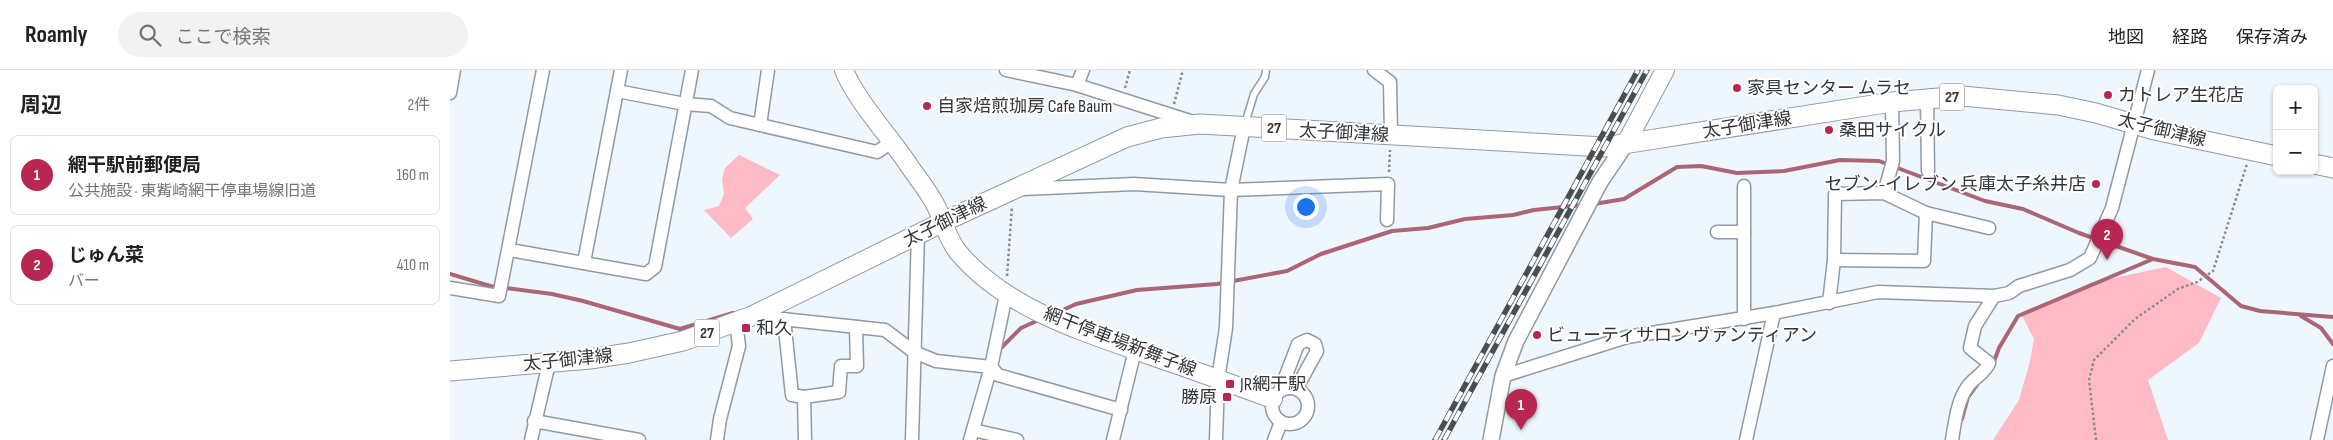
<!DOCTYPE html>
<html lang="ja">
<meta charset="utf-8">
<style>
:root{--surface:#fff;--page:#f2f2f2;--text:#202124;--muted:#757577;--line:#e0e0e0;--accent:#b72752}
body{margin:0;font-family:"Sofia Sans Condensed","Noto Sans JP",sans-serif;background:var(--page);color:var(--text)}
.controls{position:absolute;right:15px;top:15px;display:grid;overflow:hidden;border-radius:8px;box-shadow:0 1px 4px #0004}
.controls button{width:45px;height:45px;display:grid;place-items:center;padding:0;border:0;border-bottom:1px solid var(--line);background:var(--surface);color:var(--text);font:25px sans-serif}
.you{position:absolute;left:855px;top:136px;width:18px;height:18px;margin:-12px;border:4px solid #fff;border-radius:50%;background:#1a73e8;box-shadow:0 0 0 8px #1a73e833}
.badge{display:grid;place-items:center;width:32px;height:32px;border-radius:50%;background:var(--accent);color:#fff;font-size:16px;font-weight:700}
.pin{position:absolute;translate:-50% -41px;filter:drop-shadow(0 1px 2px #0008)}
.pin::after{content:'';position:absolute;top:26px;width:18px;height:15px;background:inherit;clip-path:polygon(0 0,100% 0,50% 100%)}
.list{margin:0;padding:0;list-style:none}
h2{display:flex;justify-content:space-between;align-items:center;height:65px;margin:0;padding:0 20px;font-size:21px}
h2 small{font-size:16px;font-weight:400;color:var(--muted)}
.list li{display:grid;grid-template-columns:32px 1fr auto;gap:15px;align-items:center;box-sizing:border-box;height:80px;margin:0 10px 10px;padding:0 10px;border:1px solid var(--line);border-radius:8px}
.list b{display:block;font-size:19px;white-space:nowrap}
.list p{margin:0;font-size:16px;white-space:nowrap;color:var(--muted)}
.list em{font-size:16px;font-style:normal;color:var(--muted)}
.icon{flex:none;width:28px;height:28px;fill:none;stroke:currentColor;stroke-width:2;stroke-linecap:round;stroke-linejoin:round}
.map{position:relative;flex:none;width:1883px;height:370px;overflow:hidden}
header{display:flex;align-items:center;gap:30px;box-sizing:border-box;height:70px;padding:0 25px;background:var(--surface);border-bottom:1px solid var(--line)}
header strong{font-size:24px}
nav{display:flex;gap:28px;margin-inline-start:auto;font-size:18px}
.search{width:350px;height:45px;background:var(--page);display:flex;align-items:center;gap:12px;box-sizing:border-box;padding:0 18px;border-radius:28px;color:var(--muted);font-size:19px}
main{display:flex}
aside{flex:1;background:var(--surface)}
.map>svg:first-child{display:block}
.green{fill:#febbc5}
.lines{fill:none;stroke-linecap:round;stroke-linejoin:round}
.stream{stroke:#ab6574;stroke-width:4}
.service-casing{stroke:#919aa2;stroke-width:9}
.minor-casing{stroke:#919aa2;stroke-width:15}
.tertiary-casing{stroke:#919aa2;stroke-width:18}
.secondary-casing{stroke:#919aa2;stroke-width:20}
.primary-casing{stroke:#919aa2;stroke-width:21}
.path{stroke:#868c91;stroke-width:2.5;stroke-dasharray:2.5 2.5;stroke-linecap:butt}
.service{stroke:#fff;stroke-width:6}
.minor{stroke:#fff;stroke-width:12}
.tertiary{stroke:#fff;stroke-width:15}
.secondary{stroke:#fff;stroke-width:18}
.primary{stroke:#fff;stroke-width:19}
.rail-casing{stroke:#494e51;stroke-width:5.5}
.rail{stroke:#fff;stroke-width:4;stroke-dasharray:11;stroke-linecap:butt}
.poi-dot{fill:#b72752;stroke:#fff;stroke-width:2}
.labels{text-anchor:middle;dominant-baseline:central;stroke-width:4;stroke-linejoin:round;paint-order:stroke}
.shield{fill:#fff;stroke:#6f7274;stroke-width:1}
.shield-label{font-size:16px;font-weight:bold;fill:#313538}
.poi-label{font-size:18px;fill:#313538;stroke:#fff;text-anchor:start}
.street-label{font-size:18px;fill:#313538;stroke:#fff}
</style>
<header>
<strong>Roamly</strong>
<div class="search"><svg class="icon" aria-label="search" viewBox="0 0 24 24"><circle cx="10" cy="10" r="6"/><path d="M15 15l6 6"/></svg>ここで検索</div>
<nav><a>地図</a><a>経路</a><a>保存済み</a></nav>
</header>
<main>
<aside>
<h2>周辺<small>2件</small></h2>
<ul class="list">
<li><span class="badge">1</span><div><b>網干駅前郵便局</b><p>公共施設 · 東觜崎網干停車場線旧道</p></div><em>160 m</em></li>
<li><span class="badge">2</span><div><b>じゅん菜</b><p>バー</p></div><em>410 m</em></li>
</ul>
</aside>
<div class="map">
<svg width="1883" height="370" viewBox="0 0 1883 370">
<rect width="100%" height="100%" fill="#eef6fe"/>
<!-- green -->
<g class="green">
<path d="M 289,85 L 330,105 L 295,138 L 303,149 L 281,168 L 254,140 L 269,136 L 274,124 L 272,109 L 275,98 Z"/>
<path d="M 1716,197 L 1771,228 L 1749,273 L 1698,310 L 1718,370 L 1543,370 L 1569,330 L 1580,291 L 1584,269 L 1572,246 L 1640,213 Z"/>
</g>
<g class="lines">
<!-- stream -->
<g class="stream">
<path d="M 1144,134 L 1174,129 L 1227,97 L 1251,96 L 1287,103 L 1334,101 L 1390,90 L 1429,91 L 1535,131 L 1573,139 L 1629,163 L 1703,189 L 1745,197 L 1791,236 L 1810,241 L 1883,247"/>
<path d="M 0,204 L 40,216 L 102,224 L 133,231 L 230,259 L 283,243"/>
<path d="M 604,244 L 626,234 L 687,220 L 767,214 L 837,201 L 871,184 L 942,161 L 978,158 L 1015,149 L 1063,145 L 1084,140 L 1132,135"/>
<path d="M 1851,246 L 1871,258 L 1883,274"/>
<path d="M 549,280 L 571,258 L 591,249"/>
<path d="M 1543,294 L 1549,278 L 1568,246 L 1703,189"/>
<path d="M 1512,349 L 1518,327 L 1527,315"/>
</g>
<defs>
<path id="service" d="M 795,54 L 804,24 L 815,7 L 816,0"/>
<g id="minor">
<path d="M 556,0 L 627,15 L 743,52"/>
<path d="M 924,0 L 940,12 L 941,65"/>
<path d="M 627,15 L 633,0"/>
<path d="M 167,21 L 235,34 L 261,36 L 280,48 L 310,55 L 318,0"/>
<path d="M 0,23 L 4,0"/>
<path d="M 1477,28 L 1478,101"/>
<path d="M 310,55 L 427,82 L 443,71"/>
<path d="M 573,119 L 684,114 L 781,120 L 938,114 L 937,150"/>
<path d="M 1434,123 L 1443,91 L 1442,32"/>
<path d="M 1267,162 L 1294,162"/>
<path d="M 60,180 L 196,204 L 205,197 L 242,0"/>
<path d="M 1384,190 L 1474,191 L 1476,143"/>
<path d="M 134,192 L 171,0"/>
<path d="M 0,218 L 49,226 L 93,0"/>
<path d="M 1379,233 L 1384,190 L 1385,124 L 1434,123 L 1476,143 L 1539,158"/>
<path d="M 304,246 L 435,260 L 464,282 L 486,291 L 541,297 L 548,305 L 671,340"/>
<path d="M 334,249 L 342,325 L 354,327 L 355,370"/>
<path d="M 1294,249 L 1294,116"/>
<path d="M 1053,306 L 1177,267 L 1324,243 L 1428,222 L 1544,226 L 1559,223 L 1569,216 L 1620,200 L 1640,188 L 1662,138 L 1698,0"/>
<circle cx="840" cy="336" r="18"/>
<path d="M 830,321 L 848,274 L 857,270 L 865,274 L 867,281 L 846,319"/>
<path d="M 354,327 L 389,322 L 391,296 L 407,296 L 406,257"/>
<path d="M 84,351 L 189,370"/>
<path d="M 523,360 L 567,370"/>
<path d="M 81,370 L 99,293"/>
<path d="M 267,370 L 270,349 L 289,276 L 286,252"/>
<path d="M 462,370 L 468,164"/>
<path d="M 520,370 L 541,297 L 556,225"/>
<path d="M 663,370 L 685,280"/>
<path d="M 766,370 L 768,309 L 776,258 L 781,120 L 794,57"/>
<path d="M 824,370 L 831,352"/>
<path d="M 1296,370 L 1324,243"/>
<path d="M 1502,370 C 1505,352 1507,331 1518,316 C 1525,307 1535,303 1539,293 L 1520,278 L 1525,256 L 1544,226"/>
<path d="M 1867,370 L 1883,296"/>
</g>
<path id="tertiary" d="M 1041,370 L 1053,306 L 1066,271 L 1150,112 L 1175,75"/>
<g id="secondary">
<path d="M 394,0 C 405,29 442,69 460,97 C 469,110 480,123 487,138 C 494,153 497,168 508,182 C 556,239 631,261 699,285 C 740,299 782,314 823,329"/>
<path d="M 1175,75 L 1215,0"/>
</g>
<g id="primary">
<path d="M 1864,94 L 1883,98"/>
<path d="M 0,301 L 140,289 L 179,283 L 233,271 L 302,246 L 493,152 L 677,67 L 711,58 L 750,54 L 1154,77 L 1442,32 L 1512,26 L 1608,35 L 1646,43 L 1704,60 L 1827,86"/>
</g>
</defs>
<!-- service casing -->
<use href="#service" class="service-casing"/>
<!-- minor casing -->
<use href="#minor" class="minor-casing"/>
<!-- tertiary casing -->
<use href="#tertiary" class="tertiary-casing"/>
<!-- secondary casing -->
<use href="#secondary" class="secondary-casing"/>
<!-- primary casing -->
<use href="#primary" class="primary-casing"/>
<!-- path -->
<g class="path">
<path d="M 675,18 L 680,0"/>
<path d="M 724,34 L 733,0"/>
<path d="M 939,102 L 940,80"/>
<path d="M 557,206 L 562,136"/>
<path d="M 1646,370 L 1639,310 L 1644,290 L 1685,249 L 1728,219 L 1747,212 L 1763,201 L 1797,94"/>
</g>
<!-- service -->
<use href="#service" class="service"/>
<!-- minor -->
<use href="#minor" class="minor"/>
<!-- tertiary -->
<use href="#tertiary" class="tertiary"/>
<!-- secondary -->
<use href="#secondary" class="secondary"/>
<!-- primary -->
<use href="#primary" class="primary"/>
<defs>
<g id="rail">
<path d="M 985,370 L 1188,0"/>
<path d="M 994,370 L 1197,0"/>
</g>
</defs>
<!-- rail casing -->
<use href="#rail" class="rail-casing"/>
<!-- rail -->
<use href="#rail" class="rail"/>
</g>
<!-- markers -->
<g class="poi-dot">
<circle cx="1287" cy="18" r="5"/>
<circle cx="1658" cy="25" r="5"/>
<circle cx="477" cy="36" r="5"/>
<circle cx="1379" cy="60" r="5"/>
<circle cx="1646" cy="114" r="5"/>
<rect x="291" y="253" width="10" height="10" rx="2.5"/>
<circle cx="1087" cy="265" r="5"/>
<rect x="775" y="309" width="10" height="10" rx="2.5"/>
<rect x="772" y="322" width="10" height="10" rx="2.5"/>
</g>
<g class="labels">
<!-- shield labels -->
<g class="shield">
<rect x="1489.5" y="13.5" width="25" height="27" rx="4"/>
<rect x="811.5" y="44.5" width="25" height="27" rx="4"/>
<rect x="244.5" y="249.5" width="25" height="27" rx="4"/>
</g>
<g class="shield-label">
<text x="1502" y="27">27</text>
<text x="824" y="58">27</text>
<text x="257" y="263">27</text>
</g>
<!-- poi labels -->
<g class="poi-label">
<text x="1297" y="18">家具センター ムラセ</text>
<text x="1668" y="25">カトレア生花店</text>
<text x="487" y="36">自家焙煎珈房 Cafe Baum</text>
<text x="1389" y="60">桑田サイクル</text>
<text x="1636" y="114" text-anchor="end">セブン-イレブン 兵庫太子糸井店</text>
<text x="306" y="258">和久</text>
<text x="1097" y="265">ビューティサロン ヴァンティアン</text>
<text x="790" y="314">JR網干駅</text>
<text x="767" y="327" text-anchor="end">勝原</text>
</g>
<!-- street labels -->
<g class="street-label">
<text transform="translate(1297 55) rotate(-9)">太子御津線</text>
<text transform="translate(1712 60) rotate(14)">太子御津線</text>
<text transform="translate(894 63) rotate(3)">太子御津線</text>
<text transform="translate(495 152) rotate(-26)">太子御津線</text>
<text transform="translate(670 272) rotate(21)">網干停車場新舞子線</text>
<text transform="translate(118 290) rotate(-6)">太子御津線</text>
</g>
</g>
</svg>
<div class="controls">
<button>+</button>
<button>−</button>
</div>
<div class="you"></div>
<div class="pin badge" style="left:1071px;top:360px">1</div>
<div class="pin badge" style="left:1657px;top:190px">2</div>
</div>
</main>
